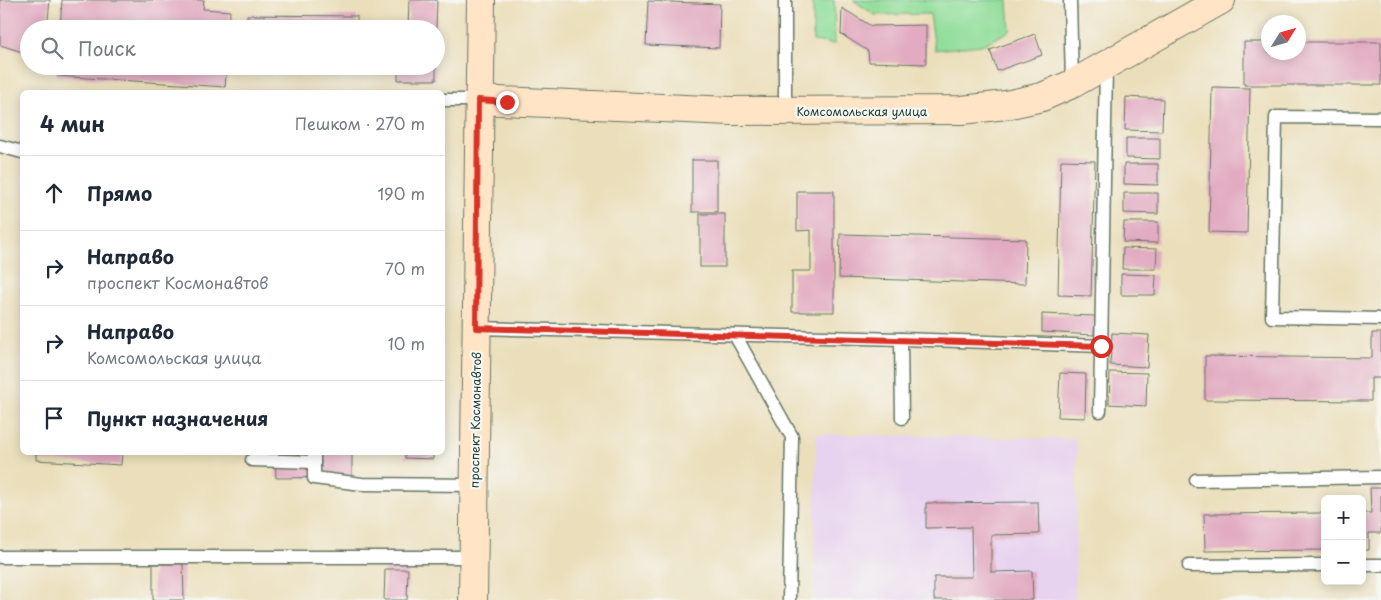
<!DOCTYPE html>
<html lang="ru">
<meta charset="utf-8">
<style>
:root{--surface:#fff;--page:#f6f6f7;--text:#1f2937;--muted:#747a83;--line:#e0e1e3}
body{margin:0;font-family:"Playpen Sans",sans-serif;background:var(--page);color:var(--text)}
.controls{position:absolute;right:15px;bottom:15px;display:grid;overflow:hidden;border-radius:8px;box-shadow:0 2px 12px #0003}
.controls button{width:45px;height:45px;display:grid;place-items:center;padding:0;border:0;border-bottom:1px solid var(--line);background:var(--surface);color:var(--text);font:25px sans-serif}
.compass{position:absolute;left:1261px;top:15px;width:45px;height:45px;border-radius:50%;background:var(--surface);box-shadow:0 2px 12px #0003;rotate:53deg}
.stop{position:absolute;width:15px;height:15px;margin:-11px;border:4px solid #d93025;border-radius:50%;background:#fff}
.stop.end{background:#d93025;border-color:#fff;box-shadow:0 1px 5px #0008}
.list{margin:0;padding:0;list-style:none}
h2{display:flex;justify-content:space-between;align-items:center;height:65px;margin:0;padding:0 20px;font-size:21px}
h2 small{font-size:16px;font-weight:400;color:var(--muted)}
.list li{display:grid;grid-template-columns:32px 1fr auto;gap:15px;align-items:center;box-sizing:border-box;height:75px;padding:0 20px;border-top:1px solid var(--line)}
.list b{display:block;font-size:19px;white-space:nowrap}
.list p{margin:0;font-size:16px;white-space:nowrap;color:var(--muted)}
.list em{font-size:16px;font-style:normal;color:var(--muted)}
.icon{flex:none;width:28px;height:28px;fill:none;stroke:currentColor;stroke-width:2;stroke-linecap:round;stroke-linejoin:round}
.map{position:relative;flex:none;width:1381px;height:600px;overflow:hidden}
.search{position:absolute;background:var(--surface);box-shadow:0 2px 12px #0003;left:20px;top:20px;width:425px;height:55px;display:flex;align-items:center;gap:12px;box-sizing:border-box;padding:0 18px;border-radius:28px;color:var(--muted);font-size:19px}
.panel{position:absolute;background:var(--surface);box-shadow:0 2px 12px #0003;left:20px;top:90px;width:425px;height:365px;border-radius:8px}
.map>svg:first-child{display:block}
.built{fill:#e7d2ef}
.green{fill:#92de9b;stroke:#588e68}
.building{fill:#e2abc1}
.lines{fill:none;stroke-linecap:round;stroke-linejoin:round}
.lane-casing{stroke:#667663;stroke-width:15}
.secondary-casing{stroke:#667663;stroke-width:30}
.lane{stroke:#fff;stroke-width:12}
.secondary{stroke:#ffe4c6;stroke-width:28}
.route{stroke:#d93025;stroke-width:6}
.labels{text-anchor:middle;dominant-baseline:central;stroke-width:4.5;stroke-linejoin:round;paint-order:stroke}
.street-label{font-size:12px;fill:#1f3d34;stroke:#f6f6f2}
</style>
<div class="map">
<svg width="1381" height="600" viewBox="0 0 1381 600">
<rect width="100%" height="100%" fill="#f6f6f2"/>
<filter id="ink" filterUnits="userSpaceOnUse"><feTurbulence type="fractalNoise" baseFrequency=".02" numOctaves="2"/><feDisplacementMap in="SourceGraphic" scale="10" xChannelSelector="R" yChannelSelector="G"/><feConvolveMatrix kernelMatrix="1 2 1 2 8 2 1 2 1" color-interpolation-filters="sRGB"/></filter>
<filter id="wash" filterUnits="userSpaceOnUse"><feTurbulence type="fractalNoise" baseFrequency=".0096" numOctaves="4" result="noise"/><feDisplacementMap in="SourceGraphic" scale="20" xChannelSelector="R" yChannelSelector="G"/><feGaussianBlur stdDeviation="1.12" result="paint"/><feColorMatrix in="noise" values="0 0 0 0 0 0 0 0 0 0 0 0 0 0 0 0 0 1.4 0 .05"/><feComposite in="paint" operator="in"/></filter>
<g filter="url(#wash)">
<rect width="100%" height="100%" fill="#ebdfbb"/>
<!-- built -->
<path class="built" d="M 816,434 L 1077,439 L 1075,600 L 814,600 Z"/>
<!-- green -->
<g class="green">
<path d="M 813,0 L 834,0 L 835,44 L 813,41 Z"/>
<path d="M 853,0 L 1008,0 L 1010,31 L 982,45 L 935,50 L 930,14 L 875,15 Z"/>
</g>
<g id="blocks">
<!-- building -->
<g class="building">
<path d="M 0,0 L 50,0 L 47,29 L 29,29 L 29,54 L 0,45 Z"/>
<path d="M 62,0 L 204,0 L 203,9 L 230,11 L 229,29 L 60,29 Z"/>
<path d="M 409,0 L 437,0 L 436,29 L 408,29 Z"/>
<path d="M 648,1 L 720,4 L 719,48 L 646,45 Z"/>
<path d="M 842,8 L 871,26 L 926,25 L 926,64 L 869,62 L 868,51 L 841,34 Z"/>
<path d="M 247,15 L 357,16 L 357,29 L 247,29 Z"/>
<path d="M 1035,34 L 1042,55 L 997,71 L 990,50 Z"/>
<path d="M 1244,42 L 1268,42 L 1268,52 L 1298,52 L 1298,42 L 1381,42 L 1381,85 L 1244,85 Z"/>
<path d="M 58,66 L 227,66 L 225,87 L 57,76 Z"/>
<path d="M 246,66 L 357,66 L 357,69 L 246,68 Z"/>
<rect x="398" y="66" width="38" height="14"/>
<path d="M 1212,87 L 1250,88 L 1247,233 L 1209,232 Z"/>
<path d="M 1126,97 L 1163,99 L 1162,131 L 1125,130 Z"/>
<path d="M 1126,138 L 1160,138 L 1160,159 L 1126,158 Z"/>
<rect x="692" y="160" width="25" height="52"/>
<path d="M 1061,160 L 1095,161 L 1091,296 L 1058,295 Z"/>
<path d="M 1124,164 L 1158,164 L 1158,185 L 1124,184 Z"/>
<path d="M 797,191 L 834,191 L 834,312 L 792,312 L 792,271 L 811,271 L 811,230 L 797,231 Z"/>
<path d="M 1124,193 L 1158,193 L 1158,214 L 1124,213 Z"/>
<rect x="700" y="214" width="25" height="53"/>
<path d="M 1124,222 L 1158,222 L 1158,243 L 1123,242 Z"/>
<path d="M 840,234 L 1026,239 L 1025,284 L 839,278 Z"/>
<path d="M 1123,248 L 1157,249 L 1156,269 L 1122,269 Z"/>
<path d="M 1121,274 L 1156,275 L 1155,295 L 1121,295 Z"/>
<path d="M 1042,314 L 1095,316 L 1094,335 L 1042,332 Z"/>
<path d="M 1112,333 L 1149,335 L 1147,367 L 1110,365 Z"/>
<path d="M 1372,333 L 1381,333 L 1381,378 L 1371,378 L 1371,401 L 1205,400 L 1205,356 L 1372,358 Z"/>
<path d="M 1110,372 L 1147,373 L 1146,406 L 1109,404 Z"/>
<path d="M 1060,373 L 1086,374 L 1085,418 L 1058,417 Z"/>
<path d="M 36,452 L 122,452 L 121,465 L 36,460 Z"/>
<path d="M 275,452 L 352,452 L 352,477 L 276,478 Z"/>
<path d="M 405,452 L 433,452 L 433,459 L 405,458 Z"/>
<path d="M 1370,488 L 1381,488 L 1381,533 L 1369,533 L 1369,550 L 1362,550 L 1362,513 L 1371,513 Z"/>
<path d="M 1038,502 L 1039,534 L 991,535 L 991,572 L 1032,571 L 1033,600 L 934,600 L 934,577 L 972,577 L 971,527 L 926,528 L 926,503 Z"/>
<path d="M 1325,513 L 1325,550 L 1205,551 L 1204,514 Z"/>
<path d="M 153,564 L 183,564 L 184,600 L 153,600 Z"/>
<path d="M 385,569 L 408,569 L 407,600 L 384,600 Z"/>
</g>
</g>
</g>
<g filter="url(#ink)">
<use href="#blocks" fill-opacity="0" stroke="#667663" stroke-width="1"/>
<g class="lines">
<defs>
<g id="lane">
<path d="M 1070,0 L 1072,84"/>
<path d="M 442,100 L 478,100"/>
<path d="M 785,111 L 785,0"/>
<path d="M 1381,118 L 1276,117 L 1272,317 L 1381,319"/>
<path d="M 0,146 L 22,152"/>
<path d="M 476,328 L 901,339 L 902,418"/>
<path d="M 735,335 L 792,437 L 789,600"/>
<path d="M 901,339 L 1101,346"/>
<path d="M 1100,411 L 1106,66"/>
<path d="M 314,452 L 314,478 L 362,484 L 474,485"/>
<path d="M 252,460 L 314,462"/>
<path d="M 1196,480 L 1381,477"/>
<path d="M 0,557 L 473,557"/>
<path d="M 1362,565 L 1381,565"/>
<path d="M 1189,566 L 1325,565"/>
</g>
<g id="secondary">
<path d="M 478,100 L 731,111 L 962,110 L 1006,105 L 1042,97 L 1072,84 L 1221,0"/>
<path d="M 473,600 L 481,0"/>
</g>
</defs>
<!-- lane casing -->
<use href="#lane" class="lane-casing"/>
<!-- secondary casing -->
<use href="#secondary" class="secondary-casing"/>
<!-- lane -->
<use href="#lane" class="lane"/>
<!-- secondary -->
<use href="#secondary" class="secondary"/>
</g>
</g>
<g class="lines" filter="url(#ink)">
<!-- route -->
<path class="route" d="M 507,102 L 478,100 L 476,328 L 1101,346"/>
</g>
<g class="labels">
<!-- street labels -->
<g class="street-label">
<text x="862" y="111">Комсомольская улица</text>
<text transform="translate(475 420) rotate(-89)">проспект Космонавтов</text>
</g>
</g>
</svg>
<div class="controls">
<button>+</button>
<button>−</button>
</div>
<svg class="compass" viewBox="-18 -18 36 36"><path d="M0-13l5 13h-10z" fill="#e53935"/><path d="M0 13l5-13h-10z" fill="#747a83"/></svg>
<div class="stop" style="left:1101px;top:346px"></div>
<div class="stop end" style="left:507px;top:102px"></div>
<div class="search"><svg class="icon" aria-label="search" viewBox="0 0 24 24"><circle cx="10" cy="10" r="6"/><path d="M15 15l6 6"/></svg>Поиск</div>
<section class="panel">
<h2>4 мин<small>Пешком · 270 m</small></h2>
<ul class="list">
<li><svg class="icon" aria-label="ahead" viewBox="0 0 24 24"><path d="M12 20V5M6 11l6-6 6 6"/></svg><div><b>Прямо</b></div><em>190 m</em></li>
<li><svg class="icon" aria-label="right" viewBox="0 0 24 24"><path d="M7 20v-9h11M14 6l5 5-5 5"/></svg><div><b>Направо</b><p>проспект Космонавтов</p></div><em>70 m</em></li>
<li><svg class="icon" aria-label="right" viewBox="0 0 24 24"><path d="M7 20v-9h11M14 6l5 5-5 5"/></svg><div><b>Направо</b><p>Комсомольская улица</p></div><em>10 m</em></li>
<li><svg class="icon" aria-label="arrive" viewBox="0 0 24 24"><path d="M6 21V4h12l-3 4 3 4H6"/></svg><div><b>Пункт назначения</b></div></li>
</ul>
</section>
</div>
